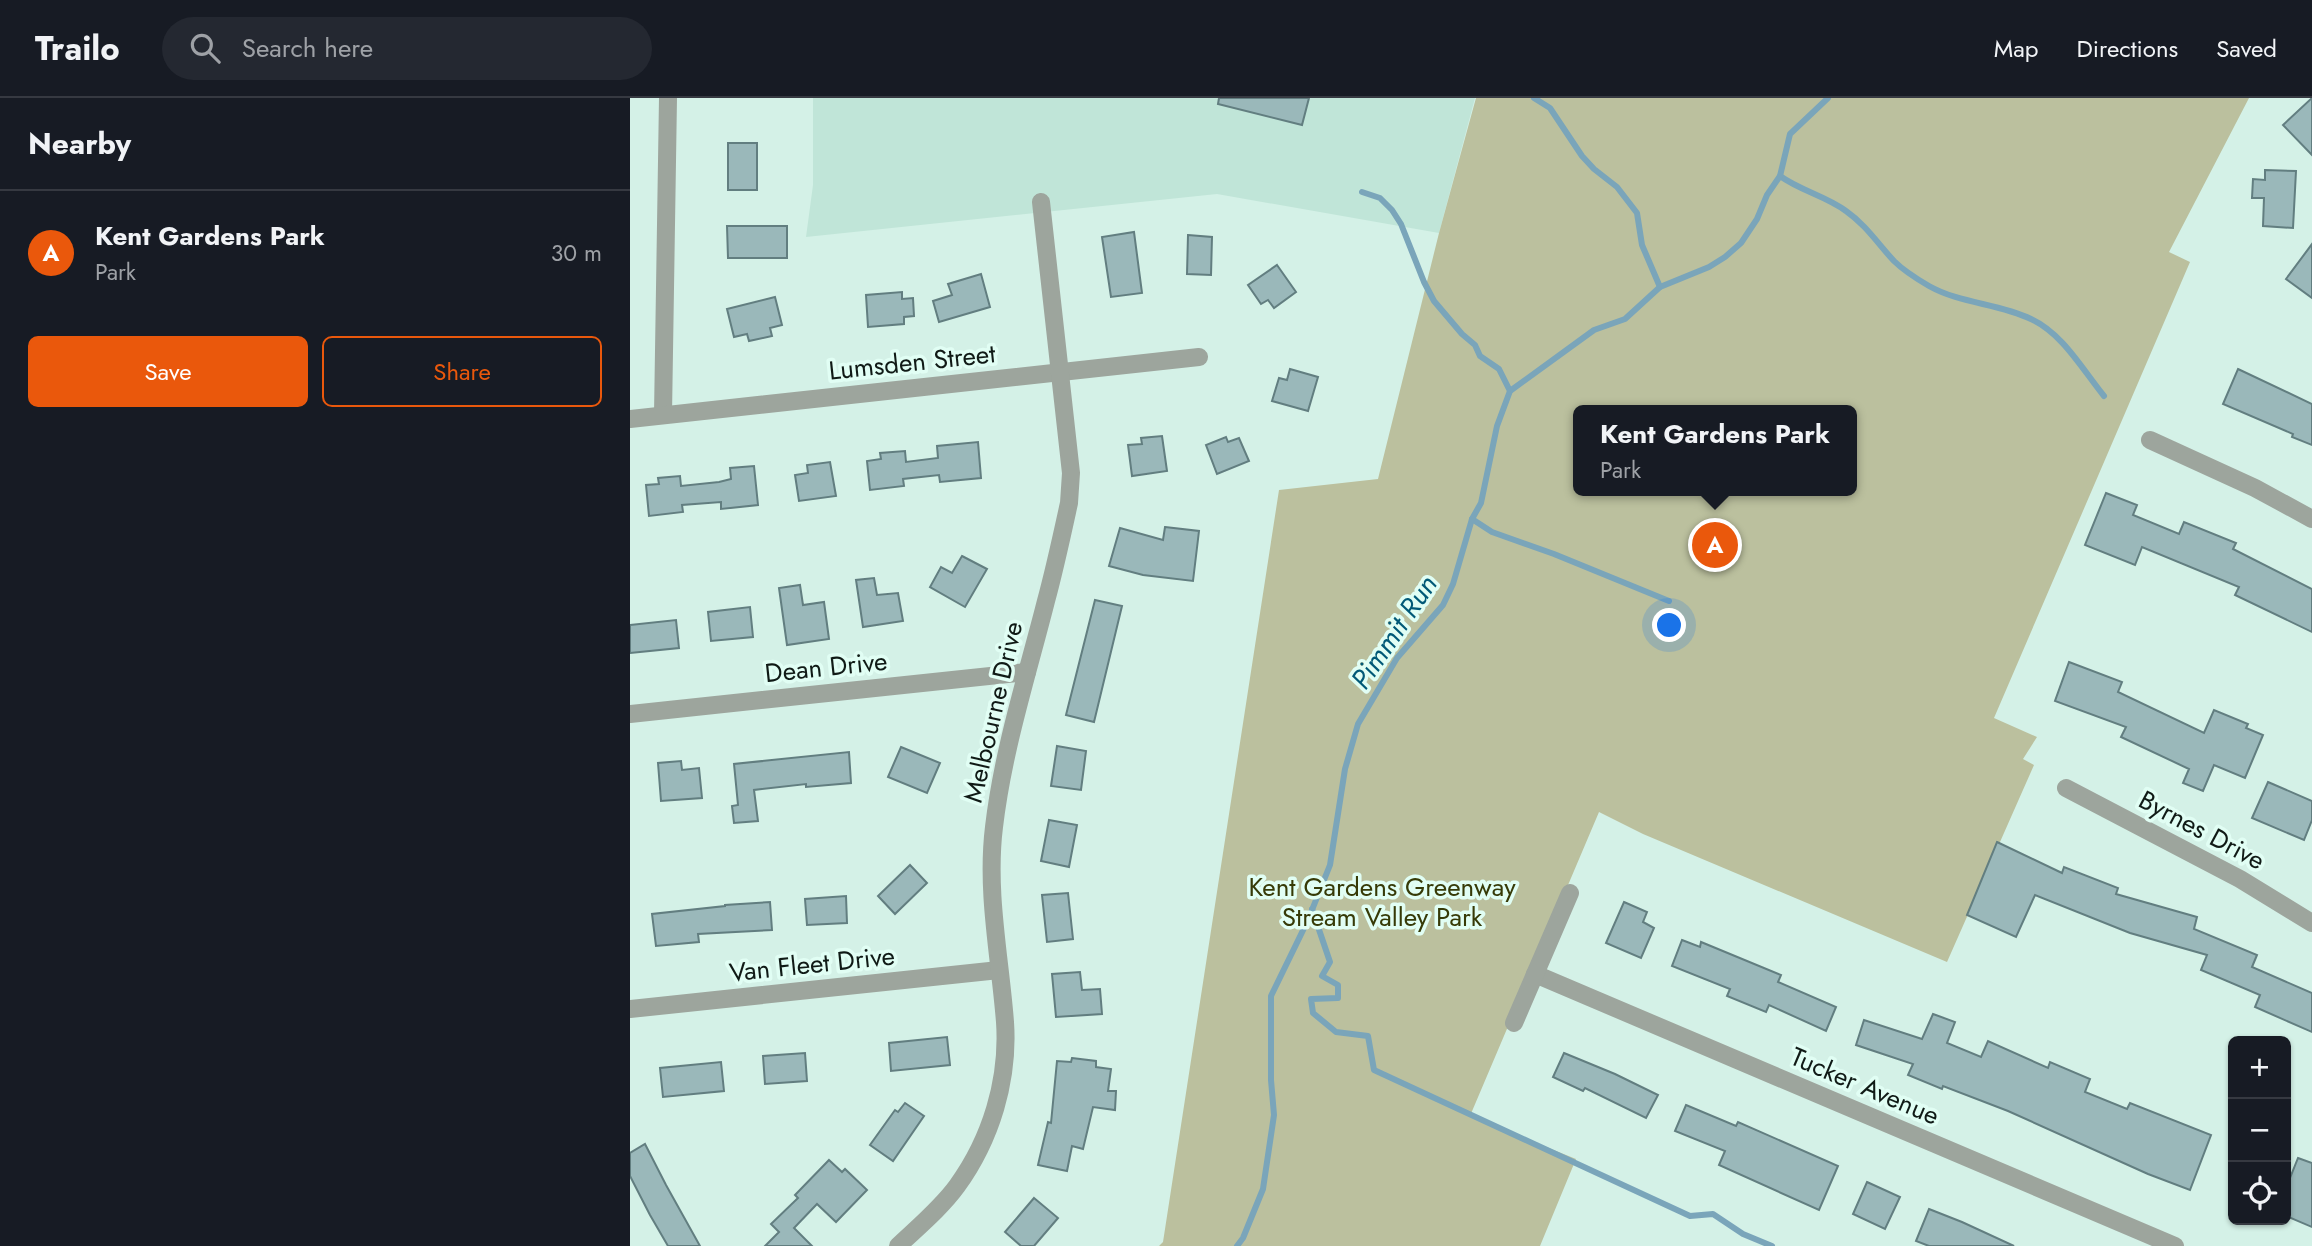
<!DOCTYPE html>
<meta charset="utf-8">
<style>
:root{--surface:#171b24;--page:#242831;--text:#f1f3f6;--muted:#9ea1a6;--line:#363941;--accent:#ea580c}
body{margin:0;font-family:Jost,sans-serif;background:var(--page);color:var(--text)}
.controls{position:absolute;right:21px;bottom:21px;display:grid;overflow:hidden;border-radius:10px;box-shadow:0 2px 5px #0004}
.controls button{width:63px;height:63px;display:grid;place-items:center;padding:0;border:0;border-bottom:2px solid var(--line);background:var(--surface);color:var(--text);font:35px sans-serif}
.you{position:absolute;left:1040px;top:528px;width:24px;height:24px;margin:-18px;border:5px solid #fff;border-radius:50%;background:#1a73e8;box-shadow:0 0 0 10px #1a73e833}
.badge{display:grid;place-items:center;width:46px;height:46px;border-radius:50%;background:var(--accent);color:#fff;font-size:23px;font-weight:700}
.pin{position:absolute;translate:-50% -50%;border:4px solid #fff;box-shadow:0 2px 7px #0006}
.popup{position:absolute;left:943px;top:307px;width:284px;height:91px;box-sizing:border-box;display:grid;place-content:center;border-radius:10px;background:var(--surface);filter:drop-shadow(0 2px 5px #0005);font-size:23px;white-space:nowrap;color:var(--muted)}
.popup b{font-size:26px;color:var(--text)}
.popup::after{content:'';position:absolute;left:50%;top:100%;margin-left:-14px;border:14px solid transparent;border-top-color:var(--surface)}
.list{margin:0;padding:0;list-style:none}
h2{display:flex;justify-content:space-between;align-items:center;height:91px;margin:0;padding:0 28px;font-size:30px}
h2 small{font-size:23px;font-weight:400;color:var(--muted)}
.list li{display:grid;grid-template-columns:46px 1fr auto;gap:21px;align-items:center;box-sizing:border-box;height:126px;padding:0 28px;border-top:2px solid var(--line)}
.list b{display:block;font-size:26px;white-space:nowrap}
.list p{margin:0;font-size:23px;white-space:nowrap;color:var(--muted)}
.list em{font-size:23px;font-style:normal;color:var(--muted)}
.actions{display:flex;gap:14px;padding:21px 28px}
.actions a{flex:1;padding:16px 0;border:2px solid var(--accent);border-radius:10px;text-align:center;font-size:24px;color:var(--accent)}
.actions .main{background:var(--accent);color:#fff}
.icon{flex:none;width:38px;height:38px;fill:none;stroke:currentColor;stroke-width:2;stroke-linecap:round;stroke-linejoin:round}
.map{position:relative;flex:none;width:1682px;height:1148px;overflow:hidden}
header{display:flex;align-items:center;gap:42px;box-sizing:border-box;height:98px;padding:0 35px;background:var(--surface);border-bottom:2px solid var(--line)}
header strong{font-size:33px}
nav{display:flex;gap:38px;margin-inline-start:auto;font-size:24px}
.search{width:490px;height:63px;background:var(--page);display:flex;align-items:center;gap:18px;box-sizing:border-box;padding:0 24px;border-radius:38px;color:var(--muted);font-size:26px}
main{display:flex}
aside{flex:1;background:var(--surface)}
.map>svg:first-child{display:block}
.built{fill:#c0e5d8}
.green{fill:#bbc09e;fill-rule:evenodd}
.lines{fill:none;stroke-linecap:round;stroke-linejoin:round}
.stream{stroke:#7aa5ba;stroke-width:6}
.building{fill:#9ab8ba;stroke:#627e80;stroke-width:2}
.street{stroke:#9da59d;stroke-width:18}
.labels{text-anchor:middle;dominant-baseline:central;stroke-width:7;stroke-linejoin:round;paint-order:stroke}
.street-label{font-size:26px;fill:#101a16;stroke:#e1fef4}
.park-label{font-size:26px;fill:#363a07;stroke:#e1fef4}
.water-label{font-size:28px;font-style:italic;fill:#015977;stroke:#e1fef4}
</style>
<header>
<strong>Trailo</strong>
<div class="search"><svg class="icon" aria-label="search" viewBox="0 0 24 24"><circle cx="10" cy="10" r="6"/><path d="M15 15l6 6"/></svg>Search here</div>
<nav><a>Map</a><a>Directions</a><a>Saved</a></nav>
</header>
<main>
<aside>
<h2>Nearby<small></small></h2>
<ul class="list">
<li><span class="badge">A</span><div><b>Kent Gardens Park</b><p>Park</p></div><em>30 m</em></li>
</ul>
<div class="actions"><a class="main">Save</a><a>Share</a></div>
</aside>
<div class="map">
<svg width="1682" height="1148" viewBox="0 0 1682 1148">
<rect width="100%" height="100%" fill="#d4f1e7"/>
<!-- built -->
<path class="built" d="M 183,0 L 845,0 L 809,135 L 587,96 L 176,139 L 183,87 Z"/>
<!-- green -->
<path class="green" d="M 846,0 L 1619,0 L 1539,154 L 1560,164 L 1364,620 L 1407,639 L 1393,661 L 1404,667 L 1317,864 L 1013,736 L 969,714 L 840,1018 L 946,1061 L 910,1148 L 529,1148 L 533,1144 L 649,392 L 748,381 L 809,135 ZM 948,312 L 1222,312 L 1222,393 L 948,393 Z"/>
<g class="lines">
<!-- stream -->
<g class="stream">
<path d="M 904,0 L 920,10 L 952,58 L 964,71 L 987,89 L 1007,115 L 1012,147 L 1030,189"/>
<path d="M 1150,78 C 1171,93 1196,98 1216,113 C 1236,127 1248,146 1264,163 C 1274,173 1287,181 1299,188 C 1331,206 1368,205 1401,221 C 1433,236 1452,271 1474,298"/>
<path d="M 732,94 L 750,100 L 762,112 L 771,126 L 794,184 L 804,203 L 832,236 L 845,247 L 850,258 L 869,271 L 880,293"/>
<path d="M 842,421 L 862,434 L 924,456 L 1039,503"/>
<path d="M 682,811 L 700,864 L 692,878 L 708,887 L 708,900 L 681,901 L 683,915 L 706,934 L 738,938 L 744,972 L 1060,1118 L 1083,1116 L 1113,1136 L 1142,1148"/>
<path d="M 607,1148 L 613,1140 L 633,1091 L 644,1017 L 641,982 L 641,898 L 678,822 L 700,767 L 715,671 L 728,626 L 767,560 L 813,507 L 823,486 L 842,421 L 851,405 L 867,328 L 880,293 L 964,232 L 995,221 L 1030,189 L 1079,169 L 1095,159 L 1111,145 L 1127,121 L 1137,97 L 1150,78 L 1160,36 L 1198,0"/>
</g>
</g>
<!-- building -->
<g class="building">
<path d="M 589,0 L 679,0 L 672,27 L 588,6 Z"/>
<path d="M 1682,0 L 1682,57 L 1653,27 Z"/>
<rect x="98" y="45" width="29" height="47"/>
<path d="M 1635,72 L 1666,73 L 1663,130 L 1633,128 L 1634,100 L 1622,100 L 1623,81 L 1635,82 Z"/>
<path d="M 97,128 L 157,128 L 157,160 L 98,160 Z"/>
<path d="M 504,134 L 512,195 L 481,199 L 472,139 Z"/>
<path d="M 558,137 L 582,139 L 581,177 L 557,176 Z"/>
<path d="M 1682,146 L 1682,200 L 1656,181 Z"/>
<path d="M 647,167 L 666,194 L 644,210 L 638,202 L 631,206 L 618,187 Z"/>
<path d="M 351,176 L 360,209 L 309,224 L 303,203 L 322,197 L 318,186 Z"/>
<path d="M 272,194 L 272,201 L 283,200 L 284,218 L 274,219 L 274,226 L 238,229 L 236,197 Z"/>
<path d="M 145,199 L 152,227 L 140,230 L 142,238 L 119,243 L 117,236 L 104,239 L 97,211 Z"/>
<path d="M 660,271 L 688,279 L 678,313 L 642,303 L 649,280 L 657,282 Z"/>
<path d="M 1608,271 L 1682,306 L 1682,347 L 1662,339 L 1663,336 L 1593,306 Z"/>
<path d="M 532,338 L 537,373 L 502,378 L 498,347 L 512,346 L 511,340 Z"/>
<path d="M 596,339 L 598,344 L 609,340 L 619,363 L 587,376 L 576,347 Z"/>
<path d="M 348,344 L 351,380 L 310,384 L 309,377 L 273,381 L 274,388 L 240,392 L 237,363 L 251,361 L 250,355 L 275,353 L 276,364 L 308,360 L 307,348 Z"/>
<path d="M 200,364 L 206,398 L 169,403 L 165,377 L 178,375 L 177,367 Z"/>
<path d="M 124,368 L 128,407 L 91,411 L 91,404 L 52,407 L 53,414 L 19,418 L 16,387 L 29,386 L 28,380 L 50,378 L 51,388 L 89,384 L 101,381 L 100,370 Z"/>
<path d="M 1476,395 L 1507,407 L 1503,417 L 1549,436 L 1554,424 L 1606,445 L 1603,451 L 1682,491 L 1682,534 L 1605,497 L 1609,489 L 1512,449 L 1505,467 L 1455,447 Z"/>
<path d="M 535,429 L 569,433 L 563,483 L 513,477 L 479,468 L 490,430 L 533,442 Z"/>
<path d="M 332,458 L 357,471 L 335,509 L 300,489 L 311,469 L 322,475 Z"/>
<path d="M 244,480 L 247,497 L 268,495 L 273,523 L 233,529 L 226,482 Z"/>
<path d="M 170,487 L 173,507 L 194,504 L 199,541 L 157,547 L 149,490 Z"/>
<path d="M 465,502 L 492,508 L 464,624 L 436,617 Z"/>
<path d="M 120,509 L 123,539 L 81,543 L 78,514 Z"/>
<path d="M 46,522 L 49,550 L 0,555 L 0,527 Z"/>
<path d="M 1439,564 L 1492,584 L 1488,594 L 1574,635 L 1584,612 L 1618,626 L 1616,630 L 1633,637 L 1615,680 L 1584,667 L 1573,693 L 1553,685 L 1559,671 L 1491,639 L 1496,629 L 1425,603 Z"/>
<path d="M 427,648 L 456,653 L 451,692 L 421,688 Z"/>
<path d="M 271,649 L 310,665 L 297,695 L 258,679 Z"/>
<path d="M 219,654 L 221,685 L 176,689 L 176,686 L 124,692 L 128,723 L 104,725 L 102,708 L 108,707 L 104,666 Z"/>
<path d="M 51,663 L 52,672 L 69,670 L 72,700 L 31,703 L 28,665 Z"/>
<path d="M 1638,684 L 1682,703 L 1682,722 L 1674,742 L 1622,720 Z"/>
<path d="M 419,722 L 447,727 L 439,769 L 411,763 Z"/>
<path d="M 1367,744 L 1432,775 L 1434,769 L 1488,790 L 1486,796 L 1567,819 L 1564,831 L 1627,857 L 1622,869 L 1682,895 L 1682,934 L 1625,909 L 1630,897 L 1571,872 L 1577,857 L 1500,835 L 1405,797 L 1386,839 L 1337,817 Z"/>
<path d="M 280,767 L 297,785 L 265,816 L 248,798 Z"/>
<path d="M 438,795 L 443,841 L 417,844 L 412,797 Z"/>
<path d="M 216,798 L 217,825 L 177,827 L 175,801 Z"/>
<path d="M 140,804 L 142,832 L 68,836 L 69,844 L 26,848 L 22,816 L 95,808 L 95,807 Z"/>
<path d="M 994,804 L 1017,814 L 1013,824 L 1024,830 L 1011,860 L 976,845 Z"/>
<path d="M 1052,842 L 1070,849 L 1071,844 L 1151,877 L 1148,884 L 1206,909 L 1196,933 L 1139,907 L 1136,914 L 1097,898 L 1100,891 L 1042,868 Z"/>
<path d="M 450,874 L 452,892 L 470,891 L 472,916 L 426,919 L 422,876 Z"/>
<path d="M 1303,916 L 1325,924 L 1317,945 L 1351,959 L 1358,943 L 1418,970 L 1420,964 L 1460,981 L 1455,994 L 1497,1011 L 1500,1005 L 1581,1037 L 1560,1092 L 1518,1076 L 1378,1013 L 1313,988 L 1312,991 L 1278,977 L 1283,966 L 1226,947 L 1234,922 L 1292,941 Z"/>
<path d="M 317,939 L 320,967 L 261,973 L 259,945 Z"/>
<path d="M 175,955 L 177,983 L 135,986 L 133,958 Z"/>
<path d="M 934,955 L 985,976 L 1028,997 L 1016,1020 L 955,990 L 953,993 L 923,979 Z"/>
<path d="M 442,960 L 466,963 L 466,969 L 481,971 L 478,993 L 486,993 L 485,1012 L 463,1009 L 453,1051 L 442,1048 L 437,1073 L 408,1067 L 418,1024 L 421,1025 L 427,963 L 441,964 Z"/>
<path d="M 91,964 L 94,993 L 33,999 L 30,970 Z"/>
<path d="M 275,1005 L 294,1018 L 263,1063 L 240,1047 L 265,1012 L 268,1014 Z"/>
<path d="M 1056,1007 L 1106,1028 L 1108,1024 L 1208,1068 L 1189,1112 L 1089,1067 L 1095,1053 L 1045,1033 Z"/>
<path d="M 15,1046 L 36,1087 L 70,1148 L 38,1148 L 20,1117 L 0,1078 L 0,1055 Z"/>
<path d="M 1668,1060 L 1682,1065 L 1682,1129 L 1656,1118 L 1656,1090 Z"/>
<path d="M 199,1062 L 212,1074 L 215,1071 L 237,1092 L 206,1124 L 187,1106 L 164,1130 L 182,1148 L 135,1148 L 149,1134 L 141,1126 L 168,1100 L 165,1097 Z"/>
<path d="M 1237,1084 L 1270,1099 L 1255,1131 L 1223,1116 Z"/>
<path d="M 404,1100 L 428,1120 L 404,1148 L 391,1148 L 375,1134 Z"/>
<path d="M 1299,1111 L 1332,1124 L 1384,1148 L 1299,1148 L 1286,1143 Z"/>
</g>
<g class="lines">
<!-- street -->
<g class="street">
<path d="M 33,317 L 38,0"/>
<path d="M 0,321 L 569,259"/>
<path d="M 1520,342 L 1625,390 L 1682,421"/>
<path d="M 0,616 L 397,574"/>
<path d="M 1436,690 L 1610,781 L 1682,825"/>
<path d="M 905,876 L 1545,1148"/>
<path d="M 0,911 L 369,872"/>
<path d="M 884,925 L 940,795"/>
<path d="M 268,1148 C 288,1129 311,1110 327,1088 C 361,1041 379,982 375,924 C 370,859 356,794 364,729 C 373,652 397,578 416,503 C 425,470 432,437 439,405 L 441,375 L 411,104"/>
</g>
</g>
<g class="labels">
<!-- street labels -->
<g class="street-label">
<text transform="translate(282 264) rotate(-6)">Lumsden Street</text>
<text transform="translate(196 569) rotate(-6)">Dean Drive</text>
<text transform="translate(363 614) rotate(-77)">Melbourne Drive</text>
<text transform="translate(1572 732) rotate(28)">Byrnes Drive</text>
<text transform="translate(182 866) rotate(-6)">Van Fleet Drive</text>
<text transform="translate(1235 988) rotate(23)">Tucker Avenue</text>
</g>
<!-- park labels -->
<g class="park-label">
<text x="752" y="789">Kent Gardens Greenway<tspan x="752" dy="30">Stream Valley Park</tspan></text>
</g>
<!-- water labels -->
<g class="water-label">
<text transform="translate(764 534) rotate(-56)">Pimmit Run</text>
</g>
</g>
</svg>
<div class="controls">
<button>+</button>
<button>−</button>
<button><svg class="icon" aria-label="locate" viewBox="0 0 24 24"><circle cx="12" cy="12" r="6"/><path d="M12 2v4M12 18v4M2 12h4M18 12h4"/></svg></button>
</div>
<div class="you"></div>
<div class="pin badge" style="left:1085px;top:447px">A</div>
<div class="popup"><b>Kent Gardens Park</b>Park</div>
</div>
</main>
